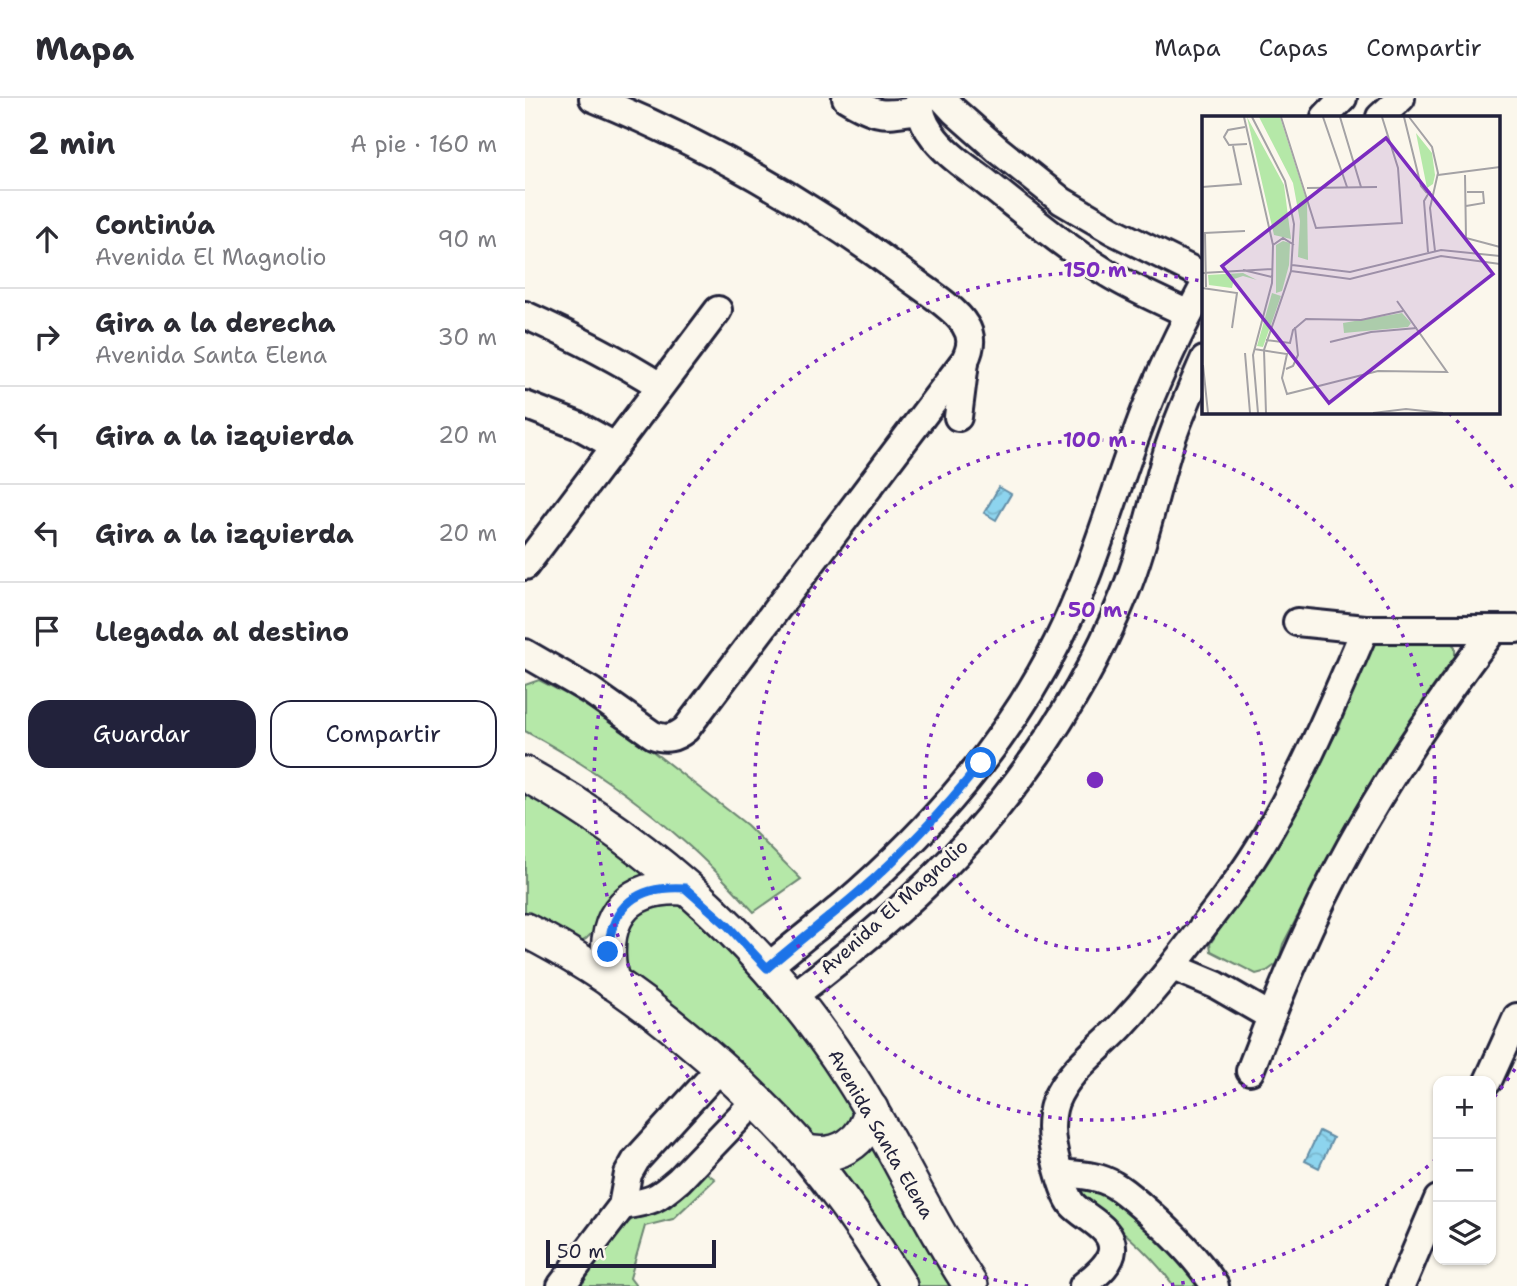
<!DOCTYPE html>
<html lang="es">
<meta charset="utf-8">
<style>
:root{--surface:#fff;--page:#f7f7f7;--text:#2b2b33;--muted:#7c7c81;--line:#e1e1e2;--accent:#22223b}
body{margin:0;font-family:"Shantell Sans",sans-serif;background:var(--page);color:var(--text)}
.controls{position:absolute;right:21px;bottom:21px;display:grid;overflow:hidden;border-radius:14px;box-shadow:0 2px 5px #0004}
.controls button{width:63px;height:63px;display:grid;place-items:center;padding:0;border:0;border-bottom:2px solid var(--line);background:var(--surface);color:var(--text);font:35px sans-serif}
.scale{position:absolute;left:21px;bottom:18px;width:170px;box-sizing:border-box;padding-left:7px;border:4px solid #22223b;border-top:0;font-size:19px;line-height:24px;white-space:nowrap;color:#22223b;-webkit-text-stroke:5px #fbf7ec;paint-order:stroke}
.stop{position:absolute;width:21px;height:21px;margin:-16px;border:5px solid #1a73e8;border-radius:50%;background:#fff}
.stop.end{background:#1a73e8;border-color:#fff;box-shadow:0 2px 7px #0008}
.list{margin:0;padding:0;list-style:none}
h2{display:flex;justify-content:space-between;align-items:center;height:91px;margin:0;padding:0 28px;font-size:30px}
h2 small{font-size:23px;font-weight:400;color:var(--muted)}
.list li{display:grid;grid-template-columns:46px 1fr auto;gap:21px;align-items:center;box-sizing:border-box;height:98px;padding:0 28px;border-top:2px solid var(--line)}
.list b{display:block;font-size:26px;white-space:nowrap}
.list p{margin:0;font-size:23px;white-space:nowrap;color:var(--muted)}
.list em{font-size:23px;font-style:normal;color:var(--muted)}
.actions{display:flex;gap:14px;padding:21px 28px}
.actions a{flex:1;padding:16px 0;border:2px solid var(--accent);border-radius:21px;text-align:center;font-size:24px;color:var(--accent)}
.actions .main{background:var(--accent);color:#fff}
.icon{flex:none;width:38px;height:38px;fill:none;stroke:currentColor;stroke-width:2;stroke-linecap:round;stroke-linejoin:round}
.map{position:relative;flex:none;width:992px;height:1188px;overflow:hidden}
header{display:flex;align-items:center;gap:42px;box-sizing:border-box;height:98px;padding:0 35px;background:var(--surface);border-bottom:2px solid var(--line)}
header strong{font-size:33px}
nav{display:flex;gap:38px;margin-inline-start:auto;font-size:24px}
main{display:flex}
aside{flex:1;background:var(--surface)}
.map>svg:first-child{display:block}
.green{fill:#b5e8a8;stroke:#6c8572;stroke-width:2}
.water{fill:url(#water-waves);stroke:#628da6;stroke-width:2}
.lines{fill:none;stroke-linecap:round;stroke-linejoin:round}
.minor-casing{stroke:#22223b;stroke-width:32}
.tertiary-casing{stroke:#22223b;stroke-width:38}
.minor{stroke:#fbf7ec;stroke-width:26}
.tertiary{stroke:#fbf7ec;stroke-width:33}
.route{stroke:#1a73e8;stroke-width:9}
.ring{fill:none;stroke:#7b2cbf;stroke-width:3.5;stroke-dasharray:3.5 7}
.labels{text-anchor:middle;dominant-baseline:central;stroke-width:6;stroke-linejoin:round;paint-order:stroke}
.street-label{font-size:19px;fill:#22223b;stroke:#fbf7ec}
.inset-road{fill:none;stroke:#a4a2a5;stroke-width:2}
.view{fill:#7b2cbf;fill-opacity:0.15;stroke:#7b2cbf;stroke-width:3.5}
.inset-edge{fill:none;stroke:#22223b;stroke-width:3.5}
.centre{fill:#7b2cbf;stroke:#fbf7ec;stroke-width:3.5}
.ring-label{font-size:21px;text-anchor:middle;font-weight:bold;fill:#7b2cbf;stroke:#fbf7ec;stroke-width:6;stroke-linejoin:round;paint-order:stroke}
</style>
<header>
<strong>Mapa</strong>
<nav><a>Mapa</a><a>Capas</a><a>Compartir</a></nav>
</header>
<main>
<aside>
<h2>2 min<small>A pie · 160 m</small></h2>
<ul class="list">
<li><svg class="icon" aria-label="ahead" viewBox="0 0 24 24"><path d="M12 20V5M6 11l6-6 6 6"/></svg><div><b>Continúa</b><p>Avenida El Magnolio</p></div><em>90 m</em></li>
<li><svg class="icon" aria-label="right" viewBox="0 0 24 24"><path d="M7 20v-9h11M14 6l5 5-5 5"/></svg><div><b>Gira a la derecha</b><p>Avenida Santa Elena</p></div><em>30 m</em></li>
<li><svg class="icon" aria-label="left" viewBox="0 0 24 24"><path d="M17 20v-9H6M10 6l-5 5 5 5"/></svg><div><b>Gira a la izquierda</b></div><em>20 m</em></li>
<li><svg class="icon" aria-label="left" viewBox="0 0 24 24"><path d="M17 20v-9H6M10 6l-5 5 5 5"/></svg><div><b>Gira a la izquierda</b></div><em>20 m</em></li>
<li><svg class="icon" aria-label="arrive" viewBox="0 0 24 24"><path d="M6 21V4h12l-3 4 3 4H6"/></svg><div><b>Llegada al destino</b></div></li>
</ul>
<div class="actions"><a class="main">Guardar</a><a>Compartir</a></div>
</aside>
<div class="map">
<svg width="992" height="1188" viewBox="0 0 992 1188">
<defs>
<pattern id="water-waves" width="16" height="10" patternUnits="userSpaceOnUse" patternTransform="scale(1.75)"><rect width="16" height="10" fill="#8dd4ee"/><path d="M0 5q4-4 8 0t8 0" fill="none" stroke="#79b6cd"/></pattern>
</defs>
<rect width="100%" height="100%" fill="#fbf7ec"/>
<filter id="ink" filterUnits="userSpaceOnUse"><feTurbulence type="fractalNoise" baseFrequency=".0143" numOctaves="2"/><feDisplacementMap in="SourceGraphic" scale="14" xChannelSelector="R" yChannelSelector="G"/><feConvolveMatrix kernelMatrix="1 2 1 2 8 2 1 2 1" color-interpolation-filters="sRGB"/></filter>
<g filter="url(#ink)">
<!-- green -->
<g class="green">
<path d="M 923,541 L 930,549 L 930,567 L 871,644 L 826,717 L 758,846 L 753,865 L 742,873 L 731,876 L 686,853 L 685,846 L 758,735 L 815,628 L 845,546 Z"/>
<path d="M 14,582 L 43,597 L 85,623 L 126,652 L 222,727 L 276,781 L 229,814 C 205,788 182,763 156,741 C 109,699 56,663 0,633 L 0,587 Z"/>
<path d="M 0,692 L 117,770 L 123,780 L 61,841 L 52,846 L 0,818 Z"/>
<path d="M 152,806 C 171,815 186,834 200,849 C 247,899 288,951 327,1008 L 328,1020 L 326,1027 L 295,1045 L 99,871 L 95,841 L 116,809 Z"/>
<path d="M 343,1039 L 431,1188 L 393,1188 L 307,1060 Z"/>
<path d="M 179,1073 L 190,1081 L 148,1121 L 120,1128 L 105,1180 L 111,1188 L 56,1188 L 87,1141 L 98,1128 L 109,1120 L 145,1109 Z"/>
<path d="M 554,1088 L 571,1089 L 613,1117 L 679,1188 L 649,1188 C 636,1170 621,1154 604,1139 C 586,1122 562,1114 552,1091 Z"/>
</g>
<!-- water -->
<g class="water">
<path d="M 474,389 L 486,396 L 471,422 L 459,415 Z"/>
<path d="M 794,1033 L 808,1040 L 794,1070 L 780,1063 Z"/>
</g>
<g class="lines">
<defs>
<g id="minor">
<path d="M 321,0 C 354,20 359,17 396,12"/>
<path d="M 394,0 C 395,13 398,25 406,35 C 419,55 443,70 462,85 C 501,116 540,149 582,175 C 608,191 636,203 664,216"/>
<path d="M 417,0 L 429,13 L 472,51 L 537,103 L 588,133 L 679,178"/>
<path d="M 800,19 L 818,0"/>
<path d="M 855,19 L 876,0"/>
<path d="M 0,217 C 47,238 91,260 135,288"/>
<path d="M 0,307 L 54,328 L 90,348"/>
<path d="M 433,319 L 440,264"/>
<path d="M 0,468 L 193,212"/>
<path d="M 772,524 L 840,531 L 992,531"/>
<path d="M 0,555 L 66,593 L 128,637 C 141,642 150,640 161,631 L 440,262 C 446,250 448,239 440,227 C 431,211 399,191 383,179 C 286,106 181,46 68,0"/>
<path d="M 648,869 L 691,887 L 745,918"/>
<path d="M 242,870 C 273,843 306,819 336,792 C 415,721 484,641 532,545 C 569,471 590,390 620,313 C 637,270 657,229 679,188"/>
<path d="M 267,899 C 331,851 395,798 448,738 C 510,667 564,584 599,497 C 618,451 628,402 642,355 C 652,323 666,292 679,262"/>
<path d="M 725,973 C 754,897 785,821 825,749 C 867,673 916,601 969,531"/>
<path d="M 963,983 L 992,919"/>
<path d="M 535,1075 C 554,1077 573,1077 589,1087 C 598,1092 607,1100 615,1107 C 643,1131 670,1157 690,1188"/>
<path d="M 97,1108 C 127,1103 130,1103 154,1082 L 231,1002"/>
<path d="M 36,1188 L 97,1108 L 103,1076 L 111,1062 L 196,969"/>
<path d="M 558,1188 C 568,1179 586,1167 587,1152 C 589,1130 559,1120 547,1106 C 537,1093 526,1048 526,1030 C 526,1021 527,1013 530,1004 C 541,975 573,952 595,929 C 619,903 642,876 663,848 C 688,816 713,784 734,750 C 777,680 808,605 840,531"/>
<path d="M 876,1188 L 913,1101"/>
</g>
<g id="tertiary">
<path d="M 0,676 C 131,748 246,855 327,981 C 370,1048 402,1122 446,1188"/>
<path d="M 0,832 C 78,871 148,925 212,984 C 235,1006 258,1028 279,1053 C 314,1095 346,1141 375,1188"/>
<path d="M 87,884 C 74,825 96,786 160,790"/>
<path d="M 279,1053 C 311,1062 341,1045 346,1011"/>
</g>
</defs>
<!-- minor casing -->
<use href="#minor" class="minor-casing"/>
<!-- tertiary casing -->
<use href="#tertiary" class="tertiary-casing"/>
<!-- minor -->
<use href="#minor" class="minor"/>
<!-- tertiary -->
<use href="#tertiary" class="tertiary"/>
</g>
</g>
<g class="lines" filter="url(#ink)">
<!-- route -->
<path class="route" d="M 83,854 C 86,806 114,787 160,790 L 203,828 L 242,870 C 272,844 304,820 334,794 C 379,755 419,712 456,665"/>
</g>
<!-- distance rings -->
<g class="ring">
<circle cx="570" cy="682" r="170"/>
<circle cx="570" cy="682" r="340"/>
<path d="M990 971A510 510 0 0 1 966 1003M911 1061A510 510 0 0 1 637 1188M503 1188A510 510 0 1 1 676 183M924 315A510 510 0 0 1 990 393"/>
</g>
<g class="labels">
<!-- street labels -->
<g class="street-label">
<text transform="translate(369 809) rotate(-42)">Avenida El Magnolio</text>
<text transform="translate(356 1036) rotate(60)">Avenida Santa Elena</text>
</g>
</g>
<!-- overview -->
<g transform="translate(677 18)">
<rect width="298" height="298" fill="#fbf7ec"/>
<path d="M 45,1 L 82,69 L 89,123 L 72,119 ZM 57,1 L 78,1 L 105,86 L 106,144 L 96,141 L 98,105 L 91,67 ZM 214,17 L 230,37 L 233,59 L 231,68 L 225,72 ZM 81,125 L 88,127 L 87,149 L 80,175 L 74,177 L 74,129 ZM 41,157 L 55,164 L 41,160 L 32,163 L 30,172 L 7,169 L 6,159 ZM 70,177 L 79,180 L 61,231 L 55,230 ZM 200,197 L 209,207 L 206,211 L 142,217 L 141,207 Z" fill="#b5e8a8"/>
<path class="inset-road" d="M 42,1 L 71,129 L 70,167 L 51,239 L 56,297M 50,1 L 83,65 L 92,108 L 89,155 L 62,234 L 64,297M 79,1 L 114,112 L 200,107 L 196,52 L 180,1M 121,1 L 145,71M 138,1 L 159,71M 202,1 L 219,70 L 225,77M 207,1 L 230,31 L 236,57 L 228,92 L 233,135M 43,11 L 26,14 L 22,21 L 27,29 L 45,28M 236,59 L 298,51M 263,59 L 264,122 L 298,131M 0,71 L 39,68 L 31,30M 105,72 L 175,71M 264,90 L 282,87 L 281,76 L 265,76M 2,117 L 43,115M 3,117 L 4,171M 71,129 L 81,122 L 92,129M 226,136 L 222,85 L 228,75M 90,149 L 148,156 L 239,134 L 298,140M 41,154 L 70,161M 89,155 L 148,163 L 239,140 L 298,148M 0,157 L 71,153M 0,172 L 35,177 L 30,212M 64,224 L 88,227 L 91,214 L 104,203 L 159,204 L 201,195M 128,226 L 169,216 L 215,212M 52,233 L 85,238 L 80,262 L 85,278 L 176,255 L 245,256 L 195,185M 43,237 L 48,297M 1,249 L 6,297M 84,253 L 91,250 L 96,239 L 93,211M 171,297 L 204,293 L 241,297"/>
<path class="view" d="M 184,22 L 291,158 L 127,287 L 20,150 Z"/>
<rect width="298" height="298" class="inset-edge"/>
</g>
<circle cx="570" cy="682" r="10" class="centre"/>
<g class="ring-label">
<text x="570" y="179">150 m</text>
<text x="570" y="349">100 m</text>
<text x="570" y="519">50 m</text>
</g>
</svg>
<div class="controls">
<button>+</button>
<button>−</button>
<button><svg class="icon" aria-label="layers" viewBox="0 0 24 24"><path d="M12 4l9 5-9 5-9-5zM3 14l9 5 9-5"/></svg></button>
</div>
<div class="scale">50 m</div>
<div class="stop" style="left:456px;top:665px"></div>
<div class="stop end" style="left:83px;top:854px"></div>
</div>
</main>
